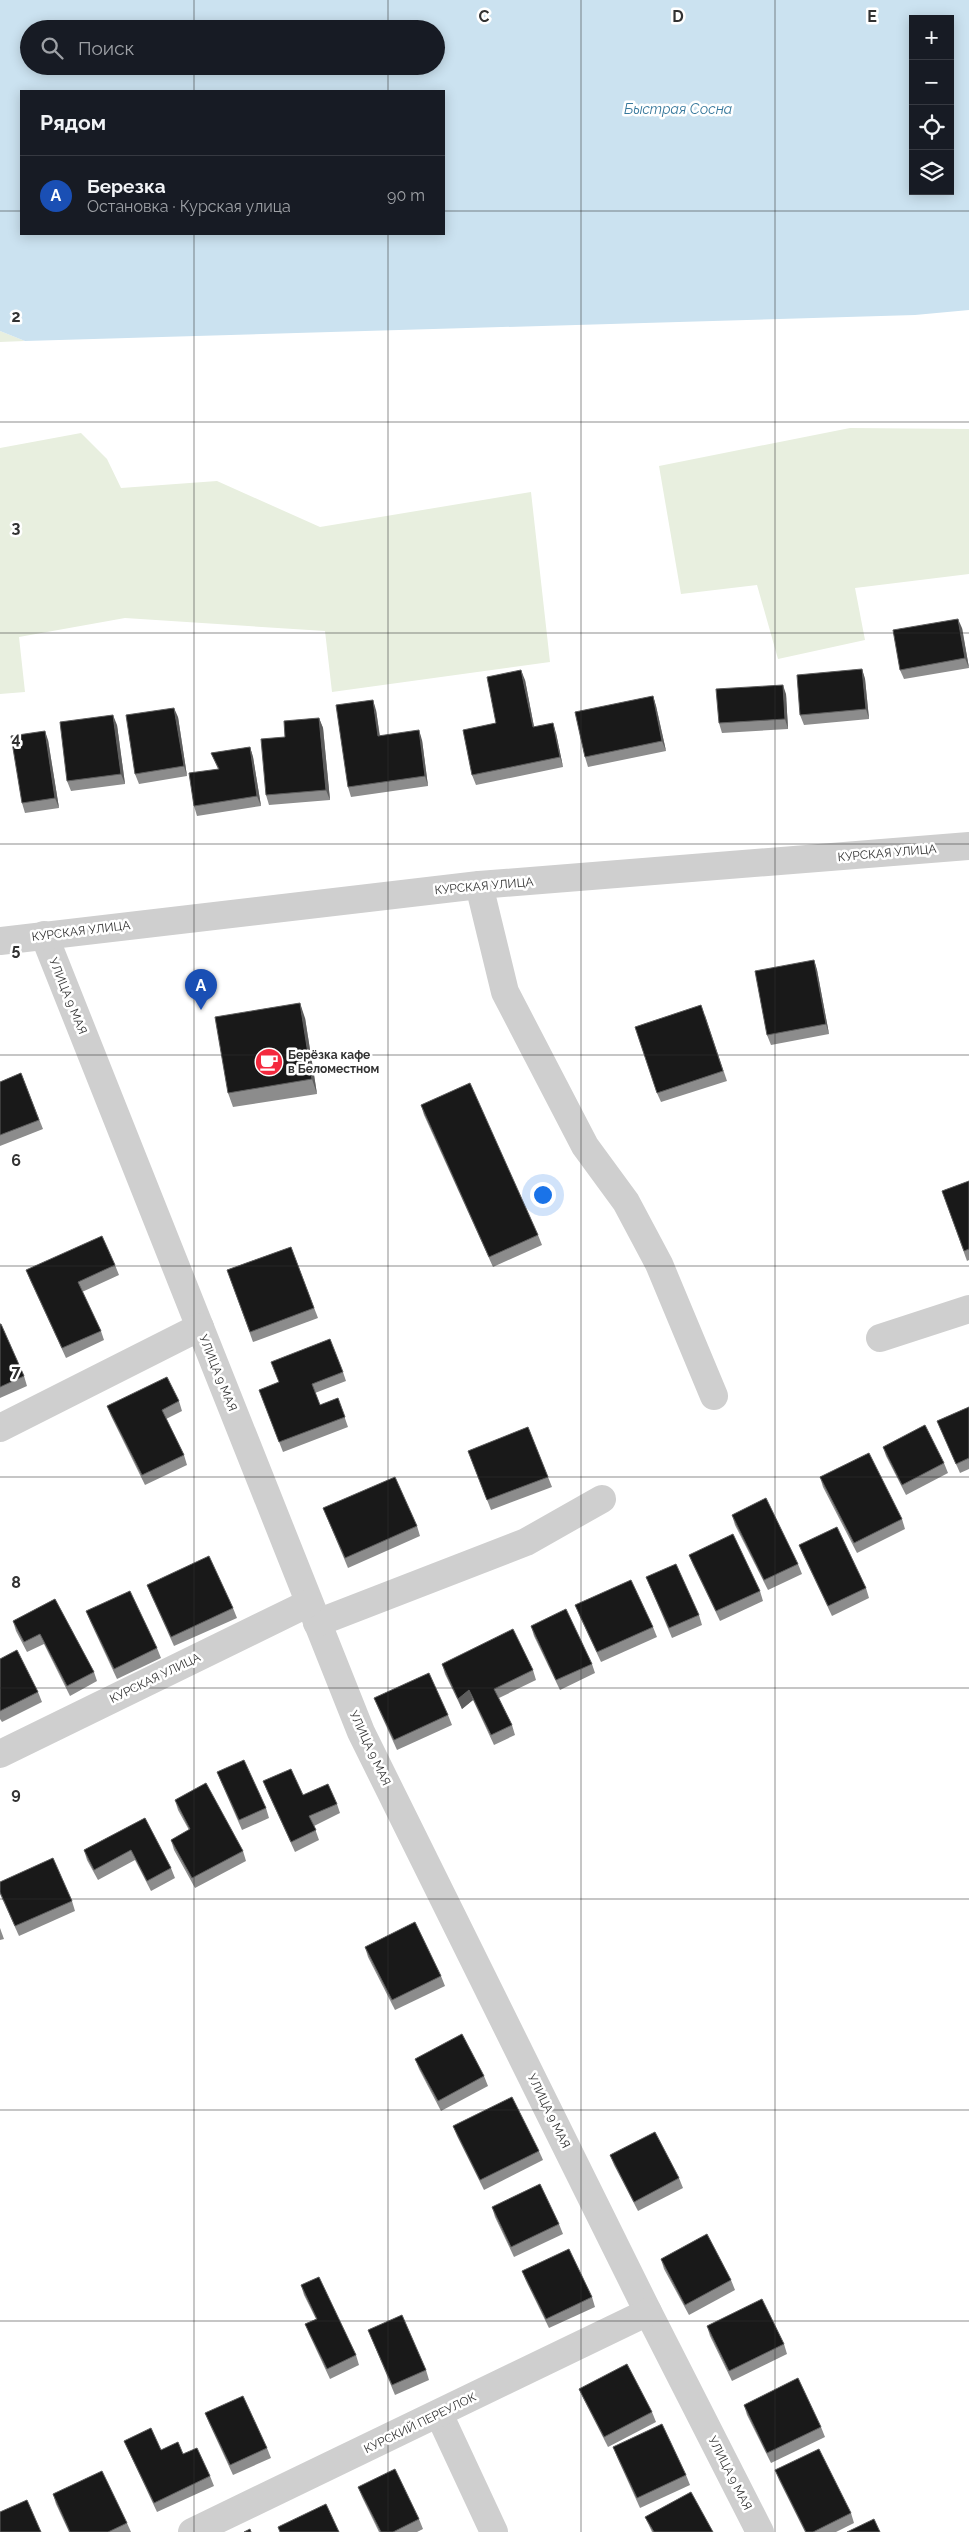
<!DOCTYPE html>
<html lang="ru">
<meta charset="utf-8">
<style>
:root{--surface:#171b24;--page:#20242c;--text:#f1f3f6;--muted:#9ea1a6;--line:#363941;--accent:#8c9099}
body{margin:0;font-family:Raleway,sans-serif;background:var(--page);color:var(--text)}
.controls{position:absolute;right:15px;top:15px;display:grid;overflow:hidden;border-radius:0px;box-shadow:0 2px 12px #0003}
.controls button{width:45px;height:45px;display:grid;place-items:center;padding:0;border:0;border-bottom:1px solid var(--line);background:var(--surface);color:var(--text);font:25px sans-serif}
.you{position:absolute;left:542px;top:1194px;width:18px;height:18px;margin:-12px;border:4px solid #fff;border-radius:50%;background:#1a73e8;box-shadow:0 0 0 8px #1a73e833}
.badge{display:grid;place-items:center;width:32px;height:32px;border-radius:50%;background:var(--accent);color:#fff;font-size:16px;font-weight:700}
.pin{position:absolute;translate:-50% -41px;filter:drop-shadow(0 1px 2px #0008)}
.pin::after{content:'';position:absolute;top:26px;width:18px;height:15px;background:inherit;clip-path:polygon(0 0,100% 0,50% 100%)}
.list{margin:0;padding:0;list-style:none}
h2{display:flex;justify-content:space-between;align-items:center;height:65px;margin:0;padding:0 20px;font-size:21px}
h2 small{font-size:16px;font-weight:400;color:var(--muted)}
.list li{display:grid;grid-template-columns:32px 1fr auto;gap:15px;align-items:center;box-sizing:border-box;height:80px;padding:0 20px;border-top:1px solid var(--line)}
.list b{display:block;font-size:19px;white-space:nowrap}
.list p{margin:0;font-size:16px;white-space:nowrap;color:var(--muted)}
.list em{font-size:16px;font-style:normal;color:var(--muted)}
.icon{flex:none;width:28px;height:28px;fill:none;stroke:currentColor;stroke-width:2;stroke-linecap:round;stroke-linejoin:round}
.map{position:relative;flex:none;width:969px;height:2532px;overflow:hidden}
.search{position:absolute;background:var(--surface);box-shadow:0 2px 12px #0003;left:20px;top:20px;width:425px;height:55px;display:flex;align-items:center;gap:12px;box-sizing:border-box;padding:0 18px;border-radius:28px;color:var(--muted);font-size:19px}
.panel{position:absolute;background:var(--surface);box-shadow:0 2px 12px #0003;left:20px;top:90px;width:425px;height:145px;border-radius:0px}
.map>svg:first-child{display:block}
.green{fill:#e8efdf}
.water{fill:#cbe2f0;fill-rule:evenodd}
.lines{fill:none;stroke-linecap:round;stroke-linejoin:round}
.minor{stroke:#cfcfcf;stroke-width:28}
.wall{fill:#8c8c8c}
.shaded-wall{fill:#5e5e5e}
.building{fill:#191919;stroke:#5e5e5e}
.grid{fill:none;stroke:#323232;stroke-width:1;stroke-opacity:0.55}
.labels{text-anchor:middle;dominant-baseline:central;stroke-width:5;stroke-linejoin:round;paint-order:stroke}
.street-label{font-size:12px;fill:#323232;stroke:#fff}
.poi-label{font-size:12px;font-weight:bold;fill:#323232;stroke:#fff;text-anchor:start}
.water-label{font-size:14px;font-style:italic;fill:#37789c;stroke:#fff}
.grid-label{font-size:16px;text-anchor:middle;font-weight:bold;fill:#323232;stroke:#fff;stroke-width:5;stroke-linejoin:round;paint-order:stroke}
</style>
<div class="map">
<svg width="969" height="2532" viewBox="0 0 969 2532">
<rect width="100%" height="100%" fill="#fff"/>
<!-- green -->
<g class="green">
<path d="M 0,331 L 25,341 L 0,342 Z"/>
<path d="M 850,428 L 969,429 L 969,574 L 855,588 L 865,640 L 778,659 L 757,585 L 681,594 L 659,466 Z"/>
<path d="M 81,433 L 107,459 L 121,488 L 217,481 L 320,527 L 531,492 L 550,662 L 332,692 L 325,631 L 125,618 L 19,637 L 25,692 L 0,694 L 0,448 Z"/>
</g>
<!-- water -->
<path class="water" d="M 0,0 L 969,0 L 969,310 L 915,315 L 25,341 L 0,331 ZM 913,19 L 950,19 L 950,191 L 913,191 ZM 29,29 L 436,29 L 436,66 L 29,66 ZM 21,91 L 444,91 L 444,234 L 21,234 Z"/>
<g class="lines">
<!-- minor -->
<g class="minor">
<path d="M 479,885 L 505,992 L 585,1146 L 626,1202 L 659,1264 L 714,1396"/>
<path d="M 44,935 L 361,1732 L 648,2312 L 760,2532"/>
<path d="M 0,941 L 479,885 L 969,846"/>
<path d="M 880,1338 L 969,1309"/>
<path d="M 0,1428 L 200,1327"/>
<path d="M 317,1623 L 526,1542 L 602,1499"/>
<path d="M 0,1754 L 309,1603"/>
<path d="M 439,2414 L 494,2532"/>
<path d="M 192,2532 L 648,2312"/>
</g>
</g>
<!-- wall -->
<g class="wall">
<path d="M 962,628 L 969,668 L 904,679 L 900,670 Z"/>
<path d="M 862,669 L 865,679 L 869,719 L 804,725 L 800,715 Z"/>
<path d="M 525,680 L 534,727 L 556,733 L 563,767 L 476,785 L 472,775 L 496,723 Z"/>
<path d="M 786,694 L 788,729 L 722,733 L 719,723 Z"/>
<path d="M 653,696 L 656,706 L 666,751 L 588,767 L 585,757 Z"/>
<path d="M 376,710 L 380,736 L 422,740 L 428,786 L 351,797 L 348,787 Z"/>
<path d="M 178,717 L 187,776 L 139,784 L 135,774 Z"/>
<path d="M 319,718 L 323,728 L 330,800 L 269,805 L 266,795 L 285,737 Z"/>
<path d="M 117,725 L 125,784 L 71,791 L 67,781 Z"/>
<path d="M 48,740 L 59,808 L 25,813 L 22,803 Z"/>
<path d="M 250,747 L 253,757 L 261,806 L 197,816 L 194,806 L 218,769 L 211,753 Z"/>
<path d="M 814,960 L 817,970 L 829,1034 L 771,1045 L 767,1035 Z"/>
<path d="M 705,1015 L 727,1081 L 661,1102 L 657,1093 Z"/>
<path d="M 305,1018 L 317,1094 L 233,1107 L 228,1093 Z"/>
<path d="M 21,1073 L 43,1129 L 0,1146 L 0,1082 Z"/>
<path d="M 421,1105 L 538,1235 L 542,1245 L 493,1267 L 424,1115 Z"/>
<path d="M 969,1181 L 969,1260 L 967,1261 L 942,1191 Z"/>
<path d="M 291,1247 L 318,1318 L 253,1342 L 227,1270 Z"/>
<path d="M 115,1265 L 119,1275 L 82,1292 L 101,1331 L 104,1340 L 66,1358 L 30,1280 L 26,1270 Z"/>
<path d="M 0,1324 L 24,1376 L 27,1386 L 0,1398 Z"/>
<path d="M 343,1372 L 346,1381 L 315,1393 L 320,1405 L 338,1398 L 348,1427 L 283,1452 L 259,1390 Z"/>
<path d="M 179,1401 L 182,1411 L 166,1419 L 184,1455 L 187,1465 L 145,1485 L 111,1416 L 107,1406 Z"/>
<path d="M 969,1407 L 969,1469 L 960,1473 L 937,1421 Z"/>
<path d="M 528,1427 L 552,1487 L 491,1510 L 468,1451 Z"/>
<path d="M 883,1447 L 944,1463 L 948,1473 L 906,1495 L 886,1456 Z"/>
<path d="M 820,1477 L 902,1519 L 905,1529 L 857,1553 L 823,1487 Z"/>
<path d="M 323,1508 L 417,1526 L 420,1536 L 348,1568 Z"/>
<path d="M 732,1515 L 798,1564 L 802,1574 L 768,1590 L 735,1525 Z"/>
<path d="M 799,1545 L 866,1588 L 869,1598 L 832,1616 L 803,1555 Z"/>
<path d="M 689,1555 L 760,1591 L 763,1601 L 720,1621 L 693,1565 Z"/>
<path d="M 646,1577 L 699,1615 L 702,1625 L 672,1638 Z"/>
<path d="M 147,1585 L 233,1608 L 237,1618 L 174,1646 L 151,1595 Z"/>
<path d="M 55,1599 L 94,1672 L 97,1681 L 70,1696 L 44,1644 L 27,1652 L 16,1631 L 13,1621 Z"/>
<path d="M 575,1605 L 653,1627 L 657,1637 L 601,1662 L 579,1615 Z"/>
<path d="M 86,1611 L 157,1648 L 161,1658 L 117,1679 L 90,1621 Z"/>
<path d="M 531,1626 L 592,1664 L 595,1673 L 560,1690 L 534,1636 Z"/>
<path d="M 0,1659 L 38,1692 L 42,1702 L 2,1722 L 0,1719 Z"/>
<path d="M 442,1664 L 533,1670 L 536,1680 L 499,1698 L 512,1725 L 515,1735 L 494,1745 L 473,1700 L 462,1709 L 445,1674 Z"/>
<path d="M 374,1698 L 448,1715 L 452,1725 L 397,1750 L 378,1708 Z"/>
<path d="M 217,1772 L 266,1808 L 269,1818 L 242,1830 L 221,1782 Z"/>
<path d="M 263,1781 L 303,1795 L 337,1804 L 340,1813 L 314,1826 L 319,1840 L 295,1852 L 267,1791 Z"/>
<path d="M 175,1800 L 243,1851 L 246,1861 L 195,1888 L 174,1850 L 171,1840 L 189,1830 L 178,1810 Z"/>
<path d="M 145,1818 L 171,1868 L 175,1878 L 151,1891 L 135,1860 L 98,1880 L 87,1860 L 84,1850 Z"/>
<path d="M 0,1882 L 72,1901 L 75,1911 L 19,1936 L 0,1894 Z"/>
<path d="M 0,1928 L 4,1939 L 0,1940 Z"/>
<path d="M 365,1947 L 441,1976 L 445,1986 L 395,2010 L 368,1957 Z"/>
<path d="M 415,2059 L 484,2076 L 488,2086 L 441,2111 L 419,2069 Z"/>
<path d="M 453,2126 L 539,2151 L 543,2160 L 484,2190 L 457,2136 Z"/>
<path d="M 610,2155 L 679,2178 L 683,2188 L 638,2211 L 614,2165 Z"/>
<path d="M 492,2207 L 559,2224 L 563,2234 L 514,2257 L 495,2217 Z"/>
<path d="M 661,2259 L 731,2280 L 735,2290 L 689,2315 L 664,2269 Z"/>
<path d="M 522,2271 L 592,2297 L 595,2307 L 549,2328 L 526,2281 Z"/>
<path d="M 301,2285 L 356,2355 L 359,2365 L 330,2379 L 309,2334 L 305,2324 L 316,2319 L 304,2295 Z"/>
<path d="M 707,2326 L 784,2344 L 787,2354 L 732,2381 L 710,2336 Z"/>
<path d="M 368,2330 L 426,2370 L 429,2380 L 395,2395 Z"/>
<path d="M 579,2389 L 652,2412 L 656,2422 L 608,2447 L 583,2398 Z"/>
<path d="M 744,2405 L 821,2427 L 825,2437 L 771,2463 L 747,2415 Z"/>
<path d="M 205,2413 L 267,2448 L 271,2458 L 233,2475 L 209,2423 Z"/>
<path d="M 124,2441 L 161,2450 L 183,2454 L 210,2476 L 214,2486 L 157,2512 L 128,2450 Z"/>
<path d="M 613,2447 L 686,2475 L 690,2485 L 640,2508 L 617,2457 Z"/>
<path d="M 775,2470 L 851,2513 L 854,2523 L 836,2532 L 805,2532 L 779,2480 Z"/>
<path d="M 358,2487 L 419,2519 L 423,2529 L 417,2532 L 379,2532 L 362,2497 Z"/>
<path d="M 53,2494 L 127,2523 L 131,2532 L 69,2532 L 56,2504 Z"/>
<path d="M 645,2517 L 713,2532 L 652,2532 Z"/>
</g>
<!-- shaded-wall -->
<g class="shaded-wall">
<path d="M 958,619 L 962,628 L 969,668 L 965,658 Z"/>
<path d="M 862,669 L 865,679 L 869,719 L 866,709 Z"/>
<path d="M 521,670 L 525,680 L 536,737 L 533,727 Z"/>
<path d="M 783,685 L 786,694 L 788,729 L 785,719 Z"/>
<path d="M 653,696 L 656,706 L 666,751 L 662,741 Z"/>
<path d="M 373,700 L 376,710 L 381,746 L 378,736 Z"/>
<path d="M 174,708 L 178,717 L 187,776 L 184,766 Z"/>
<path d="M 113,715 L 117,725 L 125,784 L 121,774 Z"/>
<path d="M 319,718 L 323,728 L 330,800 L 326,790 Z"/>
<path d="M 553,723 L 556,733 L 563,767 L 560,757 Z"/>
<path d="M 419,730 L 422,740 L 428,786 L 425,776 Z"/>
<path d="M 45,731 L 48,740 L 59,808 L 55,798 Z"/>
<path d="M 250,747 L 253,757 L 261,806 L 257,796 Z"/>
<path d="M 814,960 L 817,970 L 829,1034 L 826,1024 Z"/>
<path d="M 300,1003 L 305,1018 L 317,1094 L 312,1079 Z"/>
<path d="M 469,1690 L 473,1700 L 462,1709 L 458,1699 Z"/>
</g>
<!-- building -->
<g class="building">
<path d="M 958,619 L 965,658 L 900,670 L 893,630 Z"/>
<path d="M 862,669 L 866,709 L 800,715 L 797,675 Z"/>
<path d="M 521,670 L 533,727 L 553,723 L 560,757 L 472,775 L 463,730 L 496,723 L 487,677 Z"/>
<path d="M 783,685 L 785,719 L 719,723 L 716,689 Z"/>
<path d="M 653,696 L 662,741 L 585,757 L 575,712 Z"/>
<path d="M 373,700 L 378,736 L 419,730 L 425,776 L 348,787 L 336,705 Z"/>
<path d="M 174,708 L 184,766 L 135,774 L 126,715 Z"/>
<path d="M 113,715 L 121,774 L 67,781 L 60,722 Z"/>
<path d="M 319,718 L 326,790 L 266,795 L 261,739 L 285,737 L 284,721 Z"/>
<path d="M 45,731 L 55,798 L 22,803 L 11,736 Z"/>
<path d="M 250,747 L 257,796 L 194,806 L 189,773 L 219,769 L 211,753 Z"/>
<path d="M 814,960 L 826,1024 L 767,1035 L 755,971 Z"/>
<path d="M 300,1003 L 312,1079 L 228,1093 L 215,1017 Z"/>
<path d="M 701,1005 L 723,1071 L 657,1093 L 635,1027 Z"/>
<path d="M 21,1073 L 39,1120 L 0,1135 L 0,1082 Z"/>
<path d="M 470,1083 L 538,1235 L 489,1257 L 421,1105 Z"/>
<path d="M 969,1181 L 969,1249 L 964,1251 L 942,1191 Z"/>
<path d="M 102,1236 L 115,1265 L 78,1282 L 101,1331 L 62,1348 L 26,1270 Z"/>
<path d="M 291,1247 L 314,1308 L 250,1332 L 227,1270 Z"/>
<path d="M 0,1324 L 1,1324 L 24,1376 L 0,1387 Z"/>
<path d="M 330,1339 L 343,1372 L 312,1384 L 320,1405 L 338,1398 L 345,1417 L 279,1442 L 259,1390 L 279,1382 L 271,1362 Z"/>
<path d="M 167,1377 L 179,1401 L 162,1410 L 184,1455 L 142,1475 L 107,1406 Z"/>
<path d="M 969,1407 L 969,1458 L 956,1464 L 937,1421 Z"/>
<path d="M 925,1425 L 944,1463 L 902,1485 L 883,1447 Z"/>
<path d="M 528,1427 L 548,1477 L 487,1500 L 468,1451 Z"/>
<path d="M 869,1453 L 902,1519 L 854,1543 L 820,1477 Z"/>
<path d="M 395,1477 L 417,1526 L 345,1558 L 323,1508 Z"/>
<path d="M 766,1498 L 798,1564 L 764,1580 L 732,1515 Z"/>
<path d="M 837,1527 L 866,1588 L 828,1606 L 799,1545 Z"/>
<path d="M 733,1534 L 760,1591 L 716,1611 L 689,1555 Z"/>
<path d="M 209,1556 L 233,1608 L 171,1637 L 147,1585 Z"/>
<path d="M 676,1564 L 699,1615 L 669,1628 L 646,1577 Z"/>
<path d="M 631,1580 L 653,1627 L 597,1652 L 575,1605 Z"/>
<path d="M 130,1591 L 157,1648 L 114,1669 L 86,1611 Z"/>
<path d="M 55,1599 L 94,1672 L 67,1686 L 40,1634 L 24,1642 L 13,1621 Z"/>
<path d="M 566,1609 L 592,1664 L 556,1680 L 531,1626 Z"/>
<path d="M 513,1629 L 533,1670 L 494,1689 L 512,1725 L 491,1735 L 469,1690 L 458,1699 L 442,1664 Z"/>
<path d="M 17,1650 L 38,1692 L 0,1711 L 0,1659 Z"/>
<path d="M 429,1673 L 448,1715 L 394,1740 L 374,1698 Z"/>
<path d="M 244,1760 L 266,1808 L 239,1820 L 217,1772 Z"/>
<path d="M 291,1769 L 303,1795 L 328,1784 L 337,1804 L 309,1816 L 316,1830 L 291,1842 L 263,1781 Z"/>
<path d="M 206,1783 L 243,1851 L 192,1878 L 171,1840 L 190,1829 L 175,1800 Z"/>
<path d="M 145,1818 L 171,1868 L 147,1881 L 131,1850 L 94,1870 L 84,1850 Z"/>
<path d="M 53,1858 L 72,1901 L 15,1926 L 0,1892 L 0,1882 Z"/>
<path d="M 415,1922 L 441,1976 L 392,2000 L 365,1947 Z"/>
<path d="M 462,2034 L 484,2076 L 438,2101 L 415,2059 Z"/>
<path d="M 512,2097 L 539,2151 L 480,2180 L 453,2126 Z"/>
<path d="M 655,2132 L 679,2178 L 634,2202 L 610,2155 Z"/>
<path d="M 540,2184 L 559,2224 L 511,2247 L 492,2207 Z"/>
<path d="M 707,2234 L 731,2280 L 685,2305 L 661,2259 Z"/>
<path d="M 569,2249 L 592,2297 L 546,2319 L 522,2271 Z"/>
<path d="M 319,2277 L 356,2355 L 327,2369 L 305,2324 L 317,2319 L 301,2285 Z"/>
<path d="M 762,2299 L 784,2344 L 729,2371 L 707,2326 Z"/>
<path d="M 402,2315 L 426,2370 L 392,2385 L 368,2330 Z"/>
<path d="M 627,2364 L 652,2412 L 604,2437 L 579,2389 Z"/>
<path d="M 798,2378 L 821,2427 L 767,2453 L 744,2405 Z"/>
<path d="M 243,2396 L 267,2448 L 230,2465 L 205,2413 Z"/>
<path d="M 662,2424 L 686,2475 L 637,2498 L 613,2447 Z"/>
<path d="M 151,2428 L 161,2450 L 178,2442 L 183,2454 L 197,2448 L 210,2476 L 154,2503 L 124,2441 Z"/>
<path d="M 819,2449 L 851,2513 L 813,2532 L 806,2532 L 775,2470 Z"/>
<path d="M 395,2469 L 419,2519 L 393,2532 L 381,2532 L 358,2487 Z"/>
<path d="M 102,2471 L 127,2523 L 108,2532 L 70,2532 L 53,2494 Z"/>
<path d="M 691,2492 L 713,2532 L 654,2532 L 645,2517 Z"/>
<path d="M 27,2500 L 41,2532 L 0,2532 L 0,2512 Z"/>
<path d="M 326,2504 L 339,2532 L 280,2532 L 278,2527 Z"/>
<path d="M 874,2519 L 880,2532 L 847,2532 Z"/>
<path d="M 250,2529 L 251,2532 L 244,2532 Z"/>
</g>
<!-- grid -->
<path class="grid" d="M 194,0 L 194,29M 388,0 L 388,29M 581,0 L 581,2532M 775,0 L 775,2532M 194,66 L 194,91M 388,66 L 388,91M 0,211 L 21,211M 444,211 L 969,211M 194,234 L 194,2532M 388,234 L 388,2532M 0,422 L 969,422M 0,633 L 969,633M 0,844 L 969,844M 0,1055 L 969,1055M 0,1266 L 969,1266M 0,1477 L 969,1477M 0,1688 L 969,1688M 0,1899 L 969,1899M 0,2110 L 969,2110M 0,2321 L 969,2321"/>
<!-- icons -->
<defs>
<symbol id="cafe-disc" viewBox="-11 -11 22 22"><circle r="9.5" fill="#f4293e" stroke="#fff"/><path d="M-5.5-4.5H6V0H3Q3 3.5 0 3.5H-2.5Q-5.5 3.5-5.5 0ZM3-3.2v2h1.7v-2ZM-6 4.5H4V6H-6Z" fill="#fff"/></symbol>
</defs>
<g fill-rule="evenodd">
<use href="#cafe-disc" x="253" y="1046" width="32" height="32"/>
</g>
<g class="labels">
<!-- street labels -->
<g class="street-label">
<text transform="translate(887 853) rotate(-5)">КУРСКАЯ УЛИЦА</text>
<text transform="translate(484 886) rotate(-5)">КУРСКАЯ УЛИЦА</text>
<text transform="translate(81 931) rotate(-7)">КУРСКАЯ УЛИЦА</text>
<text transform="translate(68 996) rotate(68)">УЛИЦА 9 МАЯ</text>
<text transform="translate(218 1373) rotate(68)">УЛИЦА 9 МАЯ</text>
<text transform="translate(155 1678) rotate(-26)">КУРСКАЯ УЛИЦА</text>
<text transform="translate(370 1748) rotate(65)">УЛИЦА 9 МАЯ</text>
<text transform="translate(549 2111) rotate(64)">УЛИЦА 9 МАЯ</text>
<text transform="translate(420 2423) rotate(-26)">КУРСКИЙ ПЕРЕУЛОК</text>
<text transform="translate(730 2473) rotate(63)">УЛИЦА 9 МАЯ</text>
</g>
<!-- poi labels -->
<g class="poi-label">
<text x="288" y="1055">Берёзка кафе<tspan x="288" dy="14">в Беломестном</tspan></text>
</g>
<!-- water labels -->
<g class="water-label">
<text x="678" y="109">Быстрая Сосна</text>
</g>
</g>
<g class="grid-label">
<text x="484" y="22">C</text>
<text x="678" y="22">D</text>
<text x="872" y="22">E</text>
<text x="16" y="322">2</text>
<text x="16" y="533">3</text>
<text x="16" y="744">4</text>
<text x="16" y="955">5</text>
<text x="16" y="1166">6</text>
<text x="16" y="1377">7</text>
<text x="16" y="1588">8</text>
<text x="16" y="1799">9</text>
</g>
</svg>
<div class="controls">
<button>+</button>
<button>−</button>
<button><svg class="icon" aria-label="locate" viewBox="0 0 24 24"><circle cx="12" cy="12" r="6"/><path d="M12 2v4M12 18v4M2 12h4M18 12h4"/></svg></button>
<button><svg class="icon" aria-label="layers" viewBox="0 0 24 24"><path d="M12 4l9 5-9 5-9-5zM3 14l9 5 9-5"/></svg></button>
</div>
<div class="you"></div>
<div class="pin badge" style="left:201px;top:1010px;background:#1a4fb4">A</div>
<div class="search"><svg class="icon" aria-label="search" viewBox="0 0 24 24"><circle cx="10" cy="10" r="6"/><path d="M15 15l6 6"/></svg>Поиск</div>
<section class="panel">
<h2>Рядом<small></small></h2>
<ul class="list">
<li><span class="badge" style="background:#1a4fb4">A</span><div><b>Березка</b><p>Остановка · Курская улица</p></div><em>90 m</em></li>
</ul>
</section>
</div>
